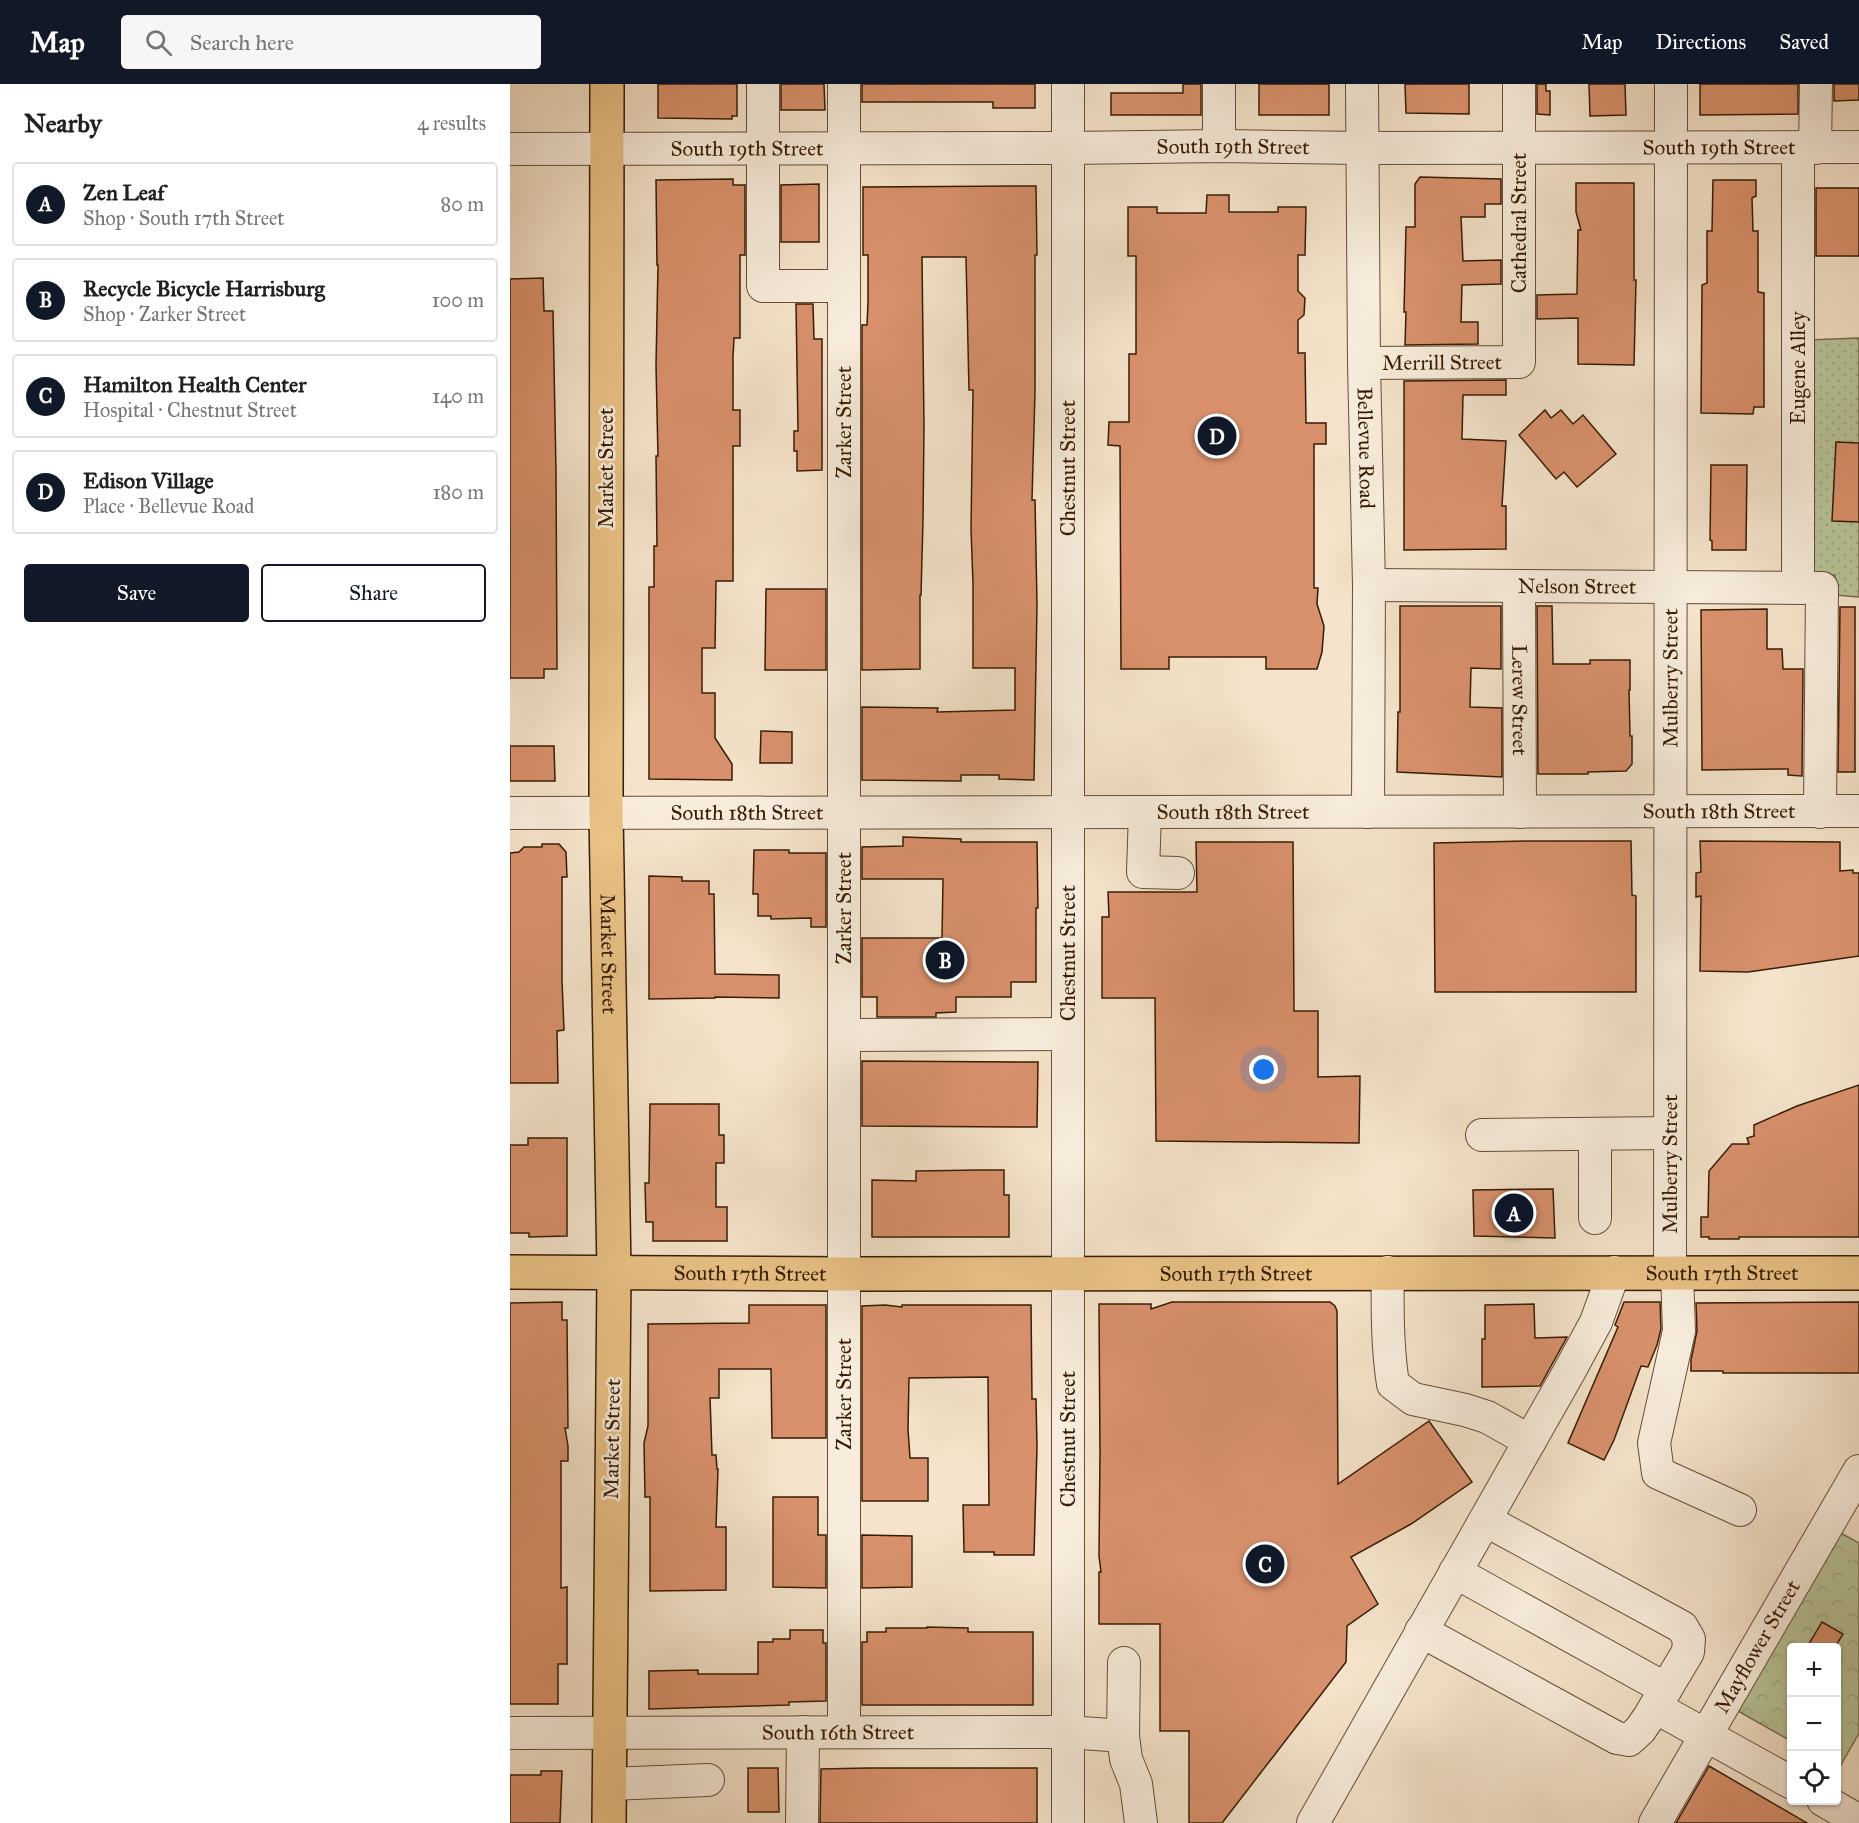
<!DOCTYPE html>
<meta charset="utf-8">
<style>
:root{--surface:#fff;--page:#f6f6f6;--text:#202124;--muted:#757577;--line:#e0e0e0;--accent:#111827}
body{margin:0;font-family:"IM FELL Great Primer",serif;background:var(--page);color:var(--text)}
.controls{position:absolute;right:18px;bottom:18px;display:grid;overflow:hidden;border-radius:6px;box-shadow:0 2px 4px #0004}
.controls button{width:54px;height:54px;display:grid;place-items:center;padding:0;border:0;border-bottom:2px solid var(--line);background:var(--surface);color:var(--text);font:30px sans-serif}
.you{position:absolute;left:754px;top:986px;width:21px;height:21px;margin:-15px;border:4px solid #fff;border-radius:50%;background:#1a73e8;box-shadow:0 0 0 9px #1a73e833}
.badge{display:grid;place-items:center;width:39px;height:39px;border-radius:50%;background:var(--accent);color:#fff;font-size:20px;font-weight:700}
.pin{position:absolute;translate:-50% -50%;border:3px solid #fff;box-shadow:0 2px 6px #0006}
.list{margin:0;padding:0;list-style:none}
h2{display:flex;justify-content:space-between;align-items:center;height:78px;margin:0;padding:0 24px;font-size:26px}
h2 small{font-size:20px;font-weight:400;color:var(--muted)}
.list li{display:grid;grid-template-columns:39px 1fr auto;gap:18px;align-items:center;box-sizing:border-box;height:84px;margin:0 12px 12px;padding:0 12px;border:2px solid var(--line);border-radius:6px}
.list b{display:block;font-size:22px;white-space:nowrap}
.list p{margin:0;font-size:20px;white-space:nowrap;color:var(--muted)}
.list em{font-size:20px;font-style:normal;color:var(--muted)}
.actions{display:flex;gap:12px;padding:18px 24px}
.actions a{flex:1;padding:14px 0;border:2px solid var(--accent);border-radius:6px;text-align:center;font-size:21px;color:var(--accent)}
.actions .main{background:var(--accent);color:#fff}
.icon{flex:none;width:33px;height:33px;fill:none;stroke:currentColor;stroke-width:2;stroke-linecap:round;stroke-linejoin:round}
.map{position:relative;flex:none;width:1349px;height:1739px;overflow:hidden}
header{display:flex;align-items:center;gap:36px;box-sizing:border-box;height:84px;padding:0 30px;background:var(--accent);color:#fff}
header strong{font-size:28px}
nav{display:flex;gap:33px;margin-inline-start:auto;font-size:21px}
.search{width:420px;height:54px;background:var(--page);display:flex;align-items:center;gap:15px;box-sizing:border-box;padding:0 21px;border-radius:6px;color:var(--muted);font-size:22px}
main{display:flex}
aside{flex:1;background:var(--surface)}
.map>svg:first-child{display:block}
.grass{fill:url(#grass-dots);stroke:#78704e;stroke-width:1.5}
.park{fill:url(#park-crowns);stroke:#78704e;stroke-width:1.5}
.building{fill:#d9916d;stroke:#371c03;stroke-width:1.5}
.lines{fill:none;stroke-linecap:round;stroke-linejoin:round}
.minor-casing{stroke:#664e35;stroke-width:34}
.major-casing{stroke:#371c03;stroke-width:36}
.minor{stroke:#f8eddd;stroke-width:32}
.major{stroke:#eac286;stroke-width:33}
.labels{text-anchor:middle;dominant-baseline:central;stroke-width:5;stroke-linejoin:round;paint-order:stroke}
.street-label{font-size:21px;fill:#371c03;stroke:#f8eddd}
</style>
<header>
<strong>Map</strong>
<div class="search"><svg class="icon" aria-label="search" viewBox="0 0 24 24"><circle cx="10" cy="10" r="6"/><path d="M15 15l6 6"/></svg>Search here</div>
<nav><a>Map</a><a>Directions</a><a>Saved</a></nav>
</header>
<main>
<aside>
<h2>Nearby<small>4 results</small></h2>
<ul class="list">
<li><span class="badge">A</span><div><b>Zen Leaf</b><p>Shop · South 17th Street</p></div><em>80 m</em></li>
<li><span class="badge">B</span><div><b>Recycle Bicycle Harrisburg</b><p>Shop · Zarker Street</p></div><em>100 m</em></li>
<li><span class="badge">C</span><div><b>Hamilton Health Center</b><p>Hospital · Chestnut Street</p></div><em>140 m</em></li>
<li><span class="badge">D</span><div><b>Edison Village</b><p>Place · Bellevue Road</p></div><em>180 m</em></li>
</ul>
<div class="actions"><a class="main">Save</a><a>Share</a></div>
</aside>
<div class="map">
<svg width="1349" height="1739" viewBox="0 0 1349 1739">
<defs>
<pattern id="grass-dots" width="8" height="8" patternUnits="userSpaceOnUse" patternTransform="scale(1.5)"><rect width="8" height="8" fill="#b8c59a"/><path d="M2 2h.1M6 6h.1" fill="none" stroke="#9fa983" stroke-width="1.8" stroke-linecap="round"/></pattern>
<pattern id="park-crowns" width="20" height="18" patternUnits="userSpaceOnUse" patternTransform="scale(1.5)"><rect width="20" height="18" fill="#b8c59a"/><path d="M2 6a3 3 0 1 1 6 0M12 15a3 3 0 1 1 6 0" fill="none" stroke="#9fa983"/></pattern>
</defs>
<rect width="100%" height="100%" fill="#f5e4cb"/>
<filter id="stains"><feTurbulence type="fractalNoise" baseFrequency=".00333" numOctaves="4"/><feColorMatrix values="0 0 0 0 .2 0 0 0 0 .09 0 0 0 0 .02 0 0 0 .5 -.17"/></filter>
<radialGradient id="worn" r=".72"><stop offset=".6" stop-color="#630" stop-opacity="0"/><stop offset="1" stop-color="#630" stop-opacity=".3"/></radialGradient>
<!-- grass -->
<path class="grass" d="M 1349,254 L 1349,513 L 1325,511 L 1325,491 L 1300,491 L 1299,256 Z"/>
<!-- park -->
<path class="park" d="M 1325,1446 L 1349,1459 L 1349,1649 L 1329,1684 L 1326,1683 L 1326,1564 L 1282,1564 L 1281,1657 L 1221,1623 Z"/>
<!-- building -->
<g class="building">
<path d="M 148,0 L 227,0 L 227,32 L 222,32 L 222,35 L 148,34 Z"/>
<path d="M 271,0 L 314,0 L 315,26 L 271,26 Z"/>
<path d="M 352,0 L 525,0 L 525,24 L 483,24 L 483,18 L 352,18 Z"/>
<path d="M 673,0 L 691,0 L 691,31 L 601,31 L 601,9 L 673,9 Z"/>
<rect x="749" y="0" width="70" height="31"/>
<path d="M 895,0 L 959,0 L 959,30 L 896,29 Z"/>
<path d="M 1027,0 L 1036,0 L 1036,7 L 1040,7 L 1040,31 L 1027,30 Z"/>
<path d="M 1079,0 L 1115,0 L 1116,31 L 1080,32 Z"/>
<path d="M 1190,0 L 1288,0 L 1288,30 L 1190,31 Z"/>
<path d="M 1324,0 L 1349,0 L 1349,16 L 1324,17 Z"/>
<path d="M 910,93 L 991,95 L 991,120 L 975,120 L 975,133 L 951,133 L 953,177 L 991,176 L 991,200 L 952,201 L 951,238 L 968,238 L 968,260 L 895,261 L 896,228 L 894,228 L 896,143 L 905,143 L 905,100 Z"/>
<path d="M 223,95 L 223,101 L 235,101 L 235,171 L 230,171 L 230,254 L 224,254 L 223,273 L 223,326 L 230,326 L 230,362 L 223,362 L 223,497 L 206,497 L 205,564 L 192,564 L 192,609 L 205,609 L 205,654 L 222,680 L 222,696 L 139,695 L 139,503 L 144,503 L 144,462 L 147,462 L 146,372 L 148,372 L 146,282 L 148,181 L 147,181 L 146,96 Z"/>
<path d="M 1203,96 L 1246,96 L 1246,112 L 1242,114 L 1243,147 L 1248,147 L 1248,208 L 1254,209 L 1254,323 L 1244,323 L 1243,330 L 1191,329 L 1192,201 L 1197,199 L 1197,147 L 1202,147 Z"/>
<path d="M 1066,99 L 1124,99 L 1124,196 L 1126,196 L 1124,281 L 1068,280 L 1068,234 L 1027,235 L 1027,211 L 1067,210 L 1068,146 L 1071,146 L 1066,128 Z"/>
<path d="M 309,100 L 309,158 L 271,158 L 271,101 Z"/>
<path d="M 526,102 L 527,171 L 525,171 L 525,308 L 522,416 L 525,416 L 527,520 L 524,696 L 489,695 L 489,691 L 451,691 L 451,697 L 352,696 L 352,623 L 428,624 L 427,628 L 505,626 L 505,584 L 463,584 L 463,500 L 461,445 L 463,306 L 459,306 L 456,173 L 412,173 L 414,342 L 413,436 L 411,511 L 410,511 L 410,585 L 352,586 L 352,241 L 357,241 L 358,218 L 358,171 L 353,171 L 353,103 Z"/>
<rect x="1306" y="104" width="43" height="68"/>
<path d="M 697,111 L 719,111 L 719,128 L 768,128 L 768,123 L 796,123 L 795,171 L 788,171 L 788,207 L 795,214 L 794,231 L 788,236 L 788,269 L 795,269 L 796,339 L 816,339 L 816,360 L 804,360 L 804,504 L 808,504 L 807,520 L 814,542 L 812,568 L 807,585 L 756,585 L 756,573 L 659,573 L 659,585 L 611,585 L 610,362 L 598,361 L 599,338 L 619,338 L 619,270 L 626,270 L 626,172 L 618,172 L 618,123 L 647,123 L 647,129 L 696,129 Z"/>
<path d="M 33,194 L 34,227 L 43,227 L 46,388 L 47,585 L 34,585 L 34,594 L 0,594 L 0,195 Z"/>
<path d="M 286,220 L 303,220 L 304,255 L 312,255 L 312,386 L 287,387 L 287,367 L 284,367 L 284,347 L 288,347 Z"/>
<path d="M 996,296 L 996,311 L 953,311 L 952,355 L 996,357 L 992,422 L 996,422 L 996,465 L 894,466 L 894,297 Z"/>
<path d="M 1035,326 L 1041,334 L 1051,326 L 1063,340 L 1073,331 L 1106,370 L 1067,403 L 1054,388 L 1046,395 L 1009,351 Z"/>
<path d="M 1326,358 L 1349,359 L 1349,438 L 1322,437 Z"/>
<path d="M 1201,381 L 1237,381 L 1236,466 L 1202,466 L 1202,457 L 1200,456 Z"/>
<path d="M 256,505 L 316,505 L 316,586 L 255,586 Z"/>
<path d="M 890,522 L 991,522 L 991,585 L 961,584 L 960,623 L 992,624 L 992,693 L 887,688 L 888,628 L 890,628 Z"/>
<path d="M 1027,522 L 1042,522 L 1043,580 L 1080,580 L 1080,576 L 1120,576 L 1120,606 L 1119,606 L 1120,652 L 1122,652 L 1122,680 L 1116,687 L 1078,688 L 1078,690 L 1028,690 Z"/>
<path d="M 1330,523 L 1345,523 L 1345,688 L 1328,688 Z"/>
<path d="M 1257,525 L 1257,565 L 1272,565 L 1273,585 L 1293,585 L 1292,692 L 1278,691 L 1278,685 L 1192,686 L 1191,526 Z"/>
<path d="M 251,647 L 282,648 L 282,679 L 250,679 Z"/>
<path d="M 0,662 L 44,662 L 45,697 L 0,697 Z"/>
<path d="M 393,753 L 451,755 L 451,758 L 527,758 L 528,824 L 526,824 L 526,898 L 501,898 L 501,913 L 446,913 L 446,928 L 426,929 L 426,933 L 367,933 L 367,913 L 352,913 L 352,854 L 432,854 L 433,795 L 352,795 L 352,763 L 393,762 Z"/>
<path d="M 1019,757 L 1121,757 L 1122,811 L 1126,812 L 1126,908 L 925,908 L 924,759 Z"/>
<path d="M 1190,757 L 1330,758 L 1330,787 L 1343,786 L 1343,789 L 1349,789 L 1349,872 L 1238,888 L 1190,887 L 1191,812 L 1186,813 L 1186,789 L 1191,788 Z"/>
<path d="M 686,758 L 783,758 L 784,927 L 808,927 L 808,993 L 850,992 L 849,1059 L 646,1057 L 645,914 L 592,914 L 592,833 L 599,833 L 598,808 L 687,808 Z"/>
<path d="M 32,760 L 49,760 L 56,768 L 57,793 L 52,793 L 52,896 L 54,946 L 47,947 L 48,999 L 0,999 L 0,769 L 9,768 L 14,763 L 32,763 Z"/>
<path d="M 244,766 L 279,766 L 279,769 L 316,769 L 316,843 L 301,843 L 301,834 L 261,835 L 261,832 L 248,832 L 248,810 L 243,810 Z"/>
<path d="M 139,792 L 172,793 L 172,797 L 199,797 L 199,810 L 204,810 L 205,890 L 269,891 L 269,914 L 205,913 L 205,914 L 139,915 Z"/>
<path d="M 352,977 L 528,978 L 527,1043 L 352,1042 Z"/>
<path d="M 1349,1001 L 1349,1153 L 1229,1153 L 1229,1155 L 1199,1155 L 1199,1153 L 1191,1153 L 1191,1133 L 1198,1133 L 1199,1087 L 1222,1060 L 1239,1060 L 1237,1054 L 1244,1052 L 1244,1041 L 1287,1022 Z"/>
<path d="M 140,1020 L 209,1020 L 209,1051 L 214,1051 L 214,1079 L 206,1079 L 206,1123 L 217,1123 L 217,1157 L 143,1157 L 143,1138 L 136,1138 L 135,1099 L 139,1099 Z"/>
<path d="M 18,1054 L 57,1054 L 57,1152 L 19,1153 L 19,1149 L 0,1149 L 0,1061 L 18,1061 Z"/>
<path d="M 468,1086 L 494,1086 L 494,1111 L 499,1111 L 499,1153 L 362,1153 L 362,1096 L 406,1097 L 406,1087 Z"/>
<path d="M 1043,1105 L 1045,1154 L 964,1152 L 963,1106 Z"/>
<path d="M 52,1218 L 52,1236 L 57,1236 L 58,1344 L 55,1344 L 58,1362 L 58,1377 L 51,1377 L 51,1504 L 57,1503 L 57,1580 L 48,1580 L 48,1620 L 0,1620 L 0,1219 Z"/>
<path d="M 662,1218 L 820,1218 L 825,1222 L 827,1227 L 828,1400 L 919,1337 L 962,1398 L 901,1440 L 841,1473 L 868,1520 L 837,1542 L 836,1578 L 712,1739 L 679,1739 L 679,1647 L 650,1647 L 650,1540 L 589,1540 L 589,1488 L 591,1488 L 589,1472 L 590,1370 L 589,1220 L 641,1220 L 641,1225 Z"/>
<path d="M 1114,1218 L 1150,1218 L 1151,1245 L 1147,1261 L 1138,1283 L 1131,1282 L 1104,1356 L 1094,1376 L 1058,1359 L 1108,1243 L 1105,1241 Z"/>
<path d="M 1349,1218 L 1349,1289 L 1213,1289 L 1213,1287 L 1181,1287 L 1181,1276 L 1187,1247 L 1186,1219 Z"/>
<path d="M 1024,1220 L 1025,1254 L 1057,1253 L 1030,1302 L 972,1303 L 972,1255 L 975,1255 L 975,1221 Z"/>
<path d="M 239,1221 L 316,1221 L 316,1354 L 262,1354 L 261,1285 L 209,1285 L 209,1314 L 200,1314 L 201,1342 L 202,1371 L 206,1371 L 207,1385 L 208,1385 L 206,1443 L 216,1443 L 216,1506 L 140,1507 L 140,1413 L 135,1413 L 134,1359 L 138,1342 L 138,1240 L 239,1239 Z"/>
<path d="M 375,1221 L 392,1223 L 392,1221 L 521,1221 L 522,1315 L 526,1315 L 527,1363 L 524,1471 L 484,1471 L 484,1468 L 454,1468 L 453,1421 L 479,1421 L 478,1293 L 399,1294 L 398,1345 L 400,1374 L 418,1374 L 418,1417 L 352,1417 L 352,1222 Z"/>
<path d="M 263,1413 L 308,1413 L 308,1451 L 316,1451 L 316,1504 L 263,1503 Z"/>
<path d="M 352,1451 L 402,1452 L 402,1503 L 352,1504 Z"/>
<path d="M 1312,1538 L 1333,1550 L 1325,1563 L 1297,1563 Z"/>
<path d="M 417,1543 L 458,1544 L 458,1548 L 523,1548 L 523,1621 L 352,1621 L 352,1558 L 357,1558 L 357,1548 L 376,1548 L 376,1544 L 417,1544 Z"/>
<path d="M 280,1546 L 313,1546 L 313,1559 L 316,1559 L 316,1617 L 279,1618 L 279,1621 L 139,1625 L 139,1587 L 188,1586 L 188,1590 L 248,1590 L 248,1558 L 263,1558 L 263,1555 L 280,1555 Z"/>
<path d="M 1199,1682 L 1297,1739 L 1166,1739 Z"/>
<path d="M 238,1684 L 268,1684 L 269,1728 L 238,1728 Z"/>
<path d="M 358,1684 L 527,1684 L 527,1739 L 310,1739 L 311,1685 Z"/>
<path d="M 31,1687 L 52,1687 L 50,1739 L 0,1739 L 0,1691 L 31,1691 Z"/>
</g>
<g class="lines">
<defs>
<g id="minor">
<path d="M 253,0 L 253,202 L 334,202"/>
<path id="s1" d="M 852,0 L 854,279 L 859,501 L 858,728"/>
<path d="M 709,62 L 709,0"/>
<path d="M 1305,64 L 1306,0"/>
<path id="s2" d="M 0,65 L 558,64 L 709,62 L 852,64 L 1349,63"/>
<path id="s3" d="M 854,279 L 1009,278 L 1009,0"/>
<path id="s4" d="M 859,501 L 1312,504 L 1310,728"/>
<path id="s5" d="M 1009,502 L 1010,728"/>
<path d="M 1288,504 L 1288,64"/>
<path d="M 635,728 L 633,788 L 668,789"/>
<path id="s6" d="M 0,729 L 1349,727"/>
<path d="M 334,951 L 558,950"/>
<path d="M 972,1051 L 1160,1049"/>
<path d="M 1085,1134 L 1085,1050"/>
<path d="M 878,1188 C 877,1226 877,1262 883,1300 L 903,1315 L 955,1326 L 977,1333 L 1020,1357"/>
<path id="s7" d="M 1160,1188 L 1161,0"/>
<path d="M 1167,1188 L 1169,1247 L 1144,1359 L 1148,1389 L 1230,1426"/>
<path d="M 945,1488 L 1156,1605"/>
<path d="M 911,1547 L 1107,1654 L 1119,1656 L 1130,1646 L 1139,1633 L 1178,1568 L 1179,1555 L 1172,1543 L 975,1436"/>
<path d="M 614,1579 L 613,1652 L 616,1675 L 626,1700 L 631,1739"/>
<path d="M 1145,1623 L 1282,1699"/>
<path d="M 334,1648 L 334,0"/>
<path id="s8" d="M 0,1649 L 558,1648 L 613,1652"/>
<path d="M 99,1700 L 198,1696"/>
<path d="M 1313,1716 L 1349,1737"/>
<path d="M 292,1739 L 293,1648"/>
<path d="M 558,1739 L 558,0"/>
<path d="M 803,1739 L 1059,1288 L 1086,1238 L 1104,1188"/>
<path id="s9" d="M 1145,1739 L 1349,1387"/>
</g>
<g id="major">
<path id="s10" d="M 97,0 L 96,729 L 104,1188 L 99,1739"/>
<path id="s11" d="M 0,1188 L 334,1190 L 1349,1189"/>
</g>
</defs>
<!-- minor casing -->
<use href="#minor" class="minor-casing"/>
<!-- major casing -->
<use href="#major" class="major-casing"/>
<!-- minor -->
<use href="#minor" class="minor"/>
<!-- major -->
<use href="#major" class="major"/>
</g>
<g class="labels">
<!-- street labels -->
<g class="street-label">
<text stroke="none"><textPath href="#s2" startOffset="723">South 19th Street</textPath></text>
<text stroke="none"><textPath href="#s2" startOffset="237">South 19th Street</textPath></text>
<text stroke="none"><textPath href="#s2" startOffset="1209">South 19th Street</textPath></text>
<text transform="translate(1009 139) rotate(-90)">Cathedral Street</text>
<text stroke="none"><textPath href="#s3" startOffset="78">Merrill Street</textPath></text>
<text transform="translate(1288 284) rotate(-90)">Eugene Alley</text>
<text transform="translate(334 338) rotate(-90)">Zarker Street</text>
<text stroke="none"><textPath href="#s1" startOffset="364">Bellevue Road</textPath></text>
<text transform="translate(96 384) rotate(-90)">Market Street</text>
<text transform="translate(558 384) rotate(-90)">Chestnut Street</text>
<text stroke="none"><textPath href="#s4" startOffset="208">Nelson Street</textPath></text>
<text stroke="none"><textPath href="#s7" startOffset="594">Mulberry Street</textPath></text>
<text stroke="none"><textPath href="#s5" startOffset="114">Lerew Street</textPath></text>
<text stroke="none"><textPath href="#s6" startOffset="723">South 18th Street</textPath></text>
<text stroke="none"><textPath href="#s6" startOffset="1209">South 18th Street</textPath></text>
<text stroke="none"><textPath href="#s6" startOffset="237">South 18th Street</textPath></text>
<text transform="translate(334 824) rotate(-90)">Zarker Street</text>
<text transform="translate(558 869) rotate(-90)">Chestnut Street</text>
<text stroke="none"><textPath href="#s10" startOffset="870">Market Street</textPath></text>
<text stroke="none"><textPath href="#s7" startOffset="108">Mulberry Street</textPath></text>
<text stroke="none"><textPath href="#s11" startOffset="1212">South 17th Street</textPath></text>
<text stroke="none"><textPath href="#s11" startOffset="240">South 17th Street</textPath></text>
<text stroke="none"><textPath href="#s11" startOffset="726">South 17th Street</textPath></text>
<text transform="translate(334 1310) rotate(-90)">Zarker Street</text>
<text transform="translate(102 1355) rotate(-89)">Market Street</text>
<text transform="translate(558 1355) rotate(-90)">Chestnut Street</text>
<text stroke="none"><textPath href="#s9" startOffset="204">Mayflower Street</textPath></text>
<text stroke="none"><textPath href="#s8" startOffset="328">South 16th Street</textPath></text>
</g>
</g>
<rect width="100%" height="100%" filter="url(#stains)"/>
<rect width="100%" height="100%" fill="url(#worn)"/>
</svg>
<div class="controls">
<button>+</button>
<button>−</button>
<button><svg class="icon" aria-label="locate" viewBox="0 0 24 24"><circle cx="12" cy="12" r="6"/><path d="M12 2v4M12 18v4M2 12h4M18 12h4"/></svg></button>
</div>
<div class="you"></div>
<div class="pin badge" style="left:1004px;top:1129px">A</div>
<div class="pin badge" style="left:435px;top:876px">B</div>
<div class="pin badge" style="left:755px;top:1480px">C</div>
<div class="pin badge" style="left:707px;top:352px">D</div>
</div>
</main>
